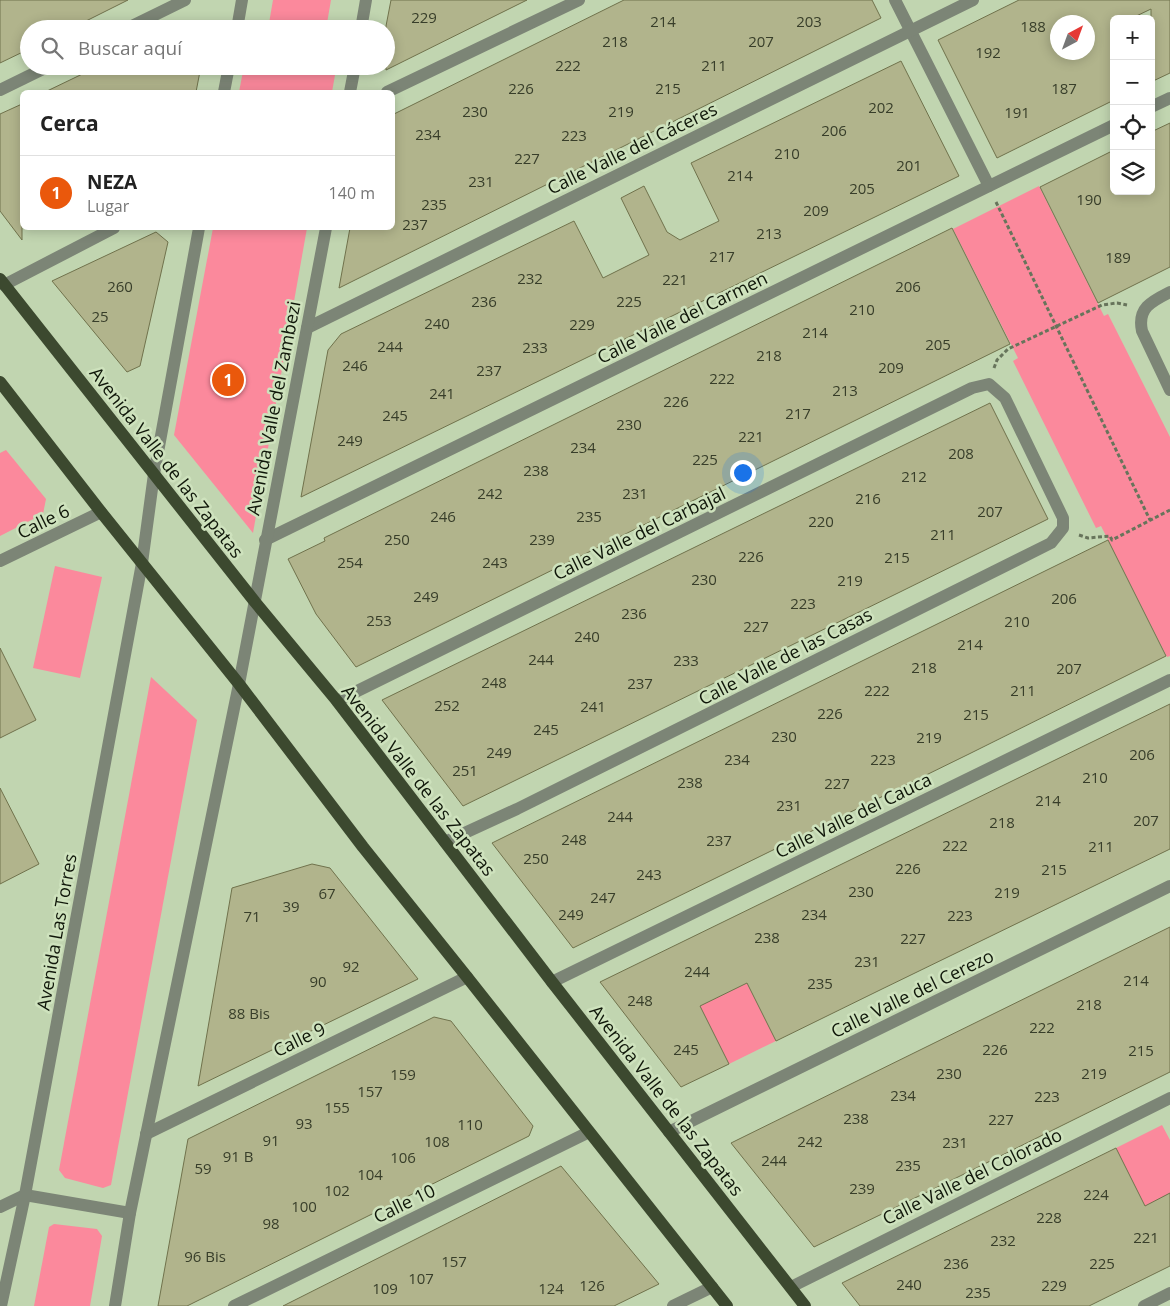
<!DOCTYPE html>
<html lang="es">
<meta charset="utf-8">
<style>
:root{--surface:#fff;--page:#f2f2f2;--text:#222;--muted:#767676;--line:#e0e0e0;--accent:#ea580c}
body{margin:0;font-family:"Open Sans",sans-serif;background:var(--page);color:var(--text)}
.controls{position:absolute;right:15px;top:15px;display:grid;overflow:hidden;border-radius:8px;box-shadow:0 2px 12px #0003}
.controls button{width:45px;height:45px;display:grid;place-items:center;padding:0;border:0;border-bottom:1px solid var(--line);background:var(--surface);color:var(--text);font:25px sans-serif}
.compass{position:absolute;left:1050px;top:15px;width:45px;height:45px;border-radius:50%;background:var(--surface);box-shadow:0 2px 12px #0003;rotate:41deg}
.you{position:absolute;left:742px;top:472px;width:18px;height:18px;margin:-12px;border:4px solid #fff;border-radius:50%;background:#1a73e8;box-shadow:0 0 0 8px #1a73e833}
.badge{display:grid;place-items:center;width:32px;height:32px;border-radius:50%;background:var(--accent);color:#fff;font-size:16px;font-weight:700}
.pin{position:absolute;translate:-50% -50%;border:2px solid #fff;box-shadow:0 1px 5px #0006}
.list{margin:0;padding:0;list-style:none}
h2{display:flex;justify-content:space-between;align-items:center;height:65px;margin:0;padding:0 20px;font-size:21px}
h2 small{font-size:16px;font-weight:400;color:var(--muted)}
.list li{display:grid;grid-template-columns:32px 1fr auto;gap:15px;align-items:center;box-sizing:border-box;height:75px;padding:0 20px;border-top:1px solid var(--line)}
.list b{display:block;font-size:19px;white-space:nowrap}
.list p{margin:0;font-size:16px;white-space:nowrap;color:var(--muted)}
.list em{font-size:16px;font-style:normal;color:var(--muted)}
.icon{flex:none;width:28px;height:28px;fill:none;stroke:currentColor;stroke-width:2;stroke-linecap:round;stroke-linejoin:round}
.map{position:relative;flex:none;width:1170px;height:1306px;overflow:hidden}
.search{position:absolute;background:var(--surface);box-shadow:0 2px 12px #0003;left:20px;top:20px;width:375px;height:55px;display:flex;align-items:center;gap:12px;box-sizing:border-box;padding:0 18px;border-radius:28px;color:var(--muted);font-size:19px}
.panel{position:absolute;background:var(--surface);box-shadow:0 2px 12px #0003;left:20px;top:90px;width:375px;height:140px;border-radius:8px}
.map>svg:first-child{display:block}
.green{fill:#fb899c}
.building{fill:#b1b48c;stroke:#70724c;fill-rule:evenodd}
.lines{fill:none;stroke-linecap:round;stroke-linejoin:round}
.path{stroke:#67745b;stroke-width:3;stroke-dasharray:4 2.5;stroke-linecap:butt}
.minor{stroke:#7c8576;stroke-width:12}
.major{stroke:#3c492f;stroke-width:12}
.labels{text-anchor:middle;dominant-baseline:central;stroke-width:5;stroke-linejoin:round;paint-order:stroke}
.number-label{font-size:15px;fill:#383e2a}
.street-label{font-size:18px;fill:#0f1609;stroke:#cee2bd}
</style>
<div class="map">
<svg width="1170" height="1306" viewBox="0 0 1170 1306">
<rect width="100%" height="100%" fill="#c1d5b0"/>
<!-- green -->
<g class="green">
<path d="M 273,0 L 331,0 L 326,29 L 268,29 Z"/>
<path d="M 244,66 L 291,66 L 335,75 L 332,92 L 239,92 Z"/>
<path d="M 1039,186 L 1104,316 L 1108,314 L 1170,437 L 1170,656 L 1167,657 L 1101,526 L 1096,528 L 1013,361 L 1018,358 L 953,229 Z"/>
<path d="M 213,228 L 307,228 L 253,533 L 174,435 Z"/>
<path d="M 6,450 L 46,499 L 43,514 L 0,536 L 0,453 Z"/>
<path d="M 55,566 L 102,577 L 80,678 L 33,668 Z"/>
<path d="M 151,677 L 197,720 L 111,1185 L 103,1188 L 65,1178 L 59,1170 Z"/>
<path d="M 747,983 L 776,1041 L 729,1064 L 700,1006 Z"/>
<path d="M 1162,1125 L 1170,1140 L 1170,1256 L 1116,1148 Z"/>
<path d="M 54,1224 L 97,1229 L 102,1236 L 90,1306 L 34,1306 L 49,1227 Z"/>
</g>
<!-- building -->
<g class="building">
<path d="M 0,0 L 128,0 L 70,29 L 29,29 L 29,49 L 0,63 Z"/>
<path d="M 391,0 L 527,0 L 386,70 L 386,26 Z"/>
<path d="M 624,0 L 872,0 L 881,18 L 339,288 L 350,228 L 392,228 L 392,115 Z"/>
<path d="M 1019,0 L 1170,0 L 1170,73 L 1151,82 L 1151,9 L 1130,19 L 1114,19 L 1114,100 L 997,158 L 938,40 ZM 1058,22 L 1088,22 L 1088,52 L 1058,52 Z"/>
<path d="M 901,61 L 959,176 L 301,497 L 328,350 L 341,334 L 574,221 L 603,278 L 649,255 L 621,198 L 644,186 L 667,232 L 680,240 L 719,221 L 691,163 Z"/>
<path d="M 99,66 L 201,66 L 196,92 L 45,92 Z"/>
<path d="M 22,104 L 22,240 L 0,211 L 0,114 Z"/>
<path d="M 1170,123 L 1170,267 L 1098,303 L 1040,187 L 1114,150 L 1114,191 L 1151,191 L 1151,132 Z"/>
<path d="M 952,228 L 1010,344 L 356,667 L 316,614 L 288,559 L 325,541 L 324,538 Z"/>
<path d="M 156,232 L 168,242 L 140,366 L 127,372 L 52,281 Z"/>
<path d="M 990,403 L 1048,519 L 900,592 L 463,806 L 382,700 Z"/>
<path d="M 1108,540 L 1166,656 L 969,754 L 573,948 L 492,843 Z"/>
<path d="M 0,648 L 36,720 L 0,738 Z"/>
<path d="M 1170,704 L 1170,849 L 880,990 L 776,1041 L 747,983 L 700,1006 L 729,1064 L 681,1087 L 600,982 Z"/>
<path d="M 0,788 L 39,864 L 0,884 Z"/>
<path d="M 312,864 L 330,868 L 418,979 L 198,1086 L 232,888 Z"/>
<path d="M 1170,927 L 1170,1072 L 958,1177 L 814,1247 L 731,1143 Z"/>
<path d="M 434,1017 L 451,1021 L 533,1126 L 529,1136 L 187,1306 L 158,1306 L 188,1139 Z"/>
<path d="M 1116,1148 L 1145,1206 L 1170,1193 L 1170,1266 L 1089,1306 L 860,1306 L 842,1283 Z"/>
<path d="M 561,1166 L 659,1284 L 614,1306 L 283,1306 Z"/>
</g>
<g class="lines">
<!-- path -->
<g class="path">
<path d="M 996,202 L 1150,520"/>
<path d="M 994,368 L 997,360 L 1008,349 L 1102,305 L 1117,303 L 1127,305"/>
<path d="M 1079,535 L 1088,538 L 1110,536 L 1112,540 L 1170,510"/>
</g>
<!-- minor -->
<g class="minor">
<path d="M 895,0 L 989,186"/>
<path d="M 126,29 L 185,0"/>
<path d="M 237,29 L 242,0"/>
<path d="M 361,29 L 366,0"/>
<path d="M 0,90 L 49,66"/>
<path d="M 224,92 L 229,66"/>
<path d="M 350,92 L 355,66"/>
<path d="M 387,92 L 579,0"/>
<path d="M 1151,107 L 1170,98"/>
<path d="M 4,285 L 114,228"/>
<path d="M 1170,292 C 1152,301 1137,308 1142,331 L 1170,390"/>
<path d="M 307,328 L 973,0"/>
<path d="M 265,540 L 1114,125"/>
<path d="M 0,561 L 101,512"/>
<path d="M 337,701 L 972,388 L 989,384 L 1005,398 L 1063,518 L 1063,528 L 1051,543 L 517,809 L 445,842"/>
<path d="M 552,982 L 1170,680"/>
<path d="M 669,1132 L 1170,886"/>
<path d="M 146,1134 L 467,977"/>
<path d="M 0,1207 L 25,1195 L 130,1213"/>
<path d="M 791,1287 L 1170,1098"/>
<path d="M 1,1306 L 25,1195 L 142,563 L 154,474 L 199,228"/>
<path d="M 115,1306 L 130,1213 L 239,684 L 326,228"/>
<path d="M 234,1306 L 589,1132"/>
<path d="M 673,1306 L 712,1287"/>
<path d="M 1144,1306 L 1170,1293"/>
</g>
<!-- major -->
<g class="major">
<path d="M 0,279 L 255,602 L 337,701 L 552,982 L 805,1306"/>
<path d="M 0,382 L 101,512 L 239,684 L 363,847 L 467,977 L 727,1306"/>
</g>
</g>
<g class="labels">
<!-- number labels -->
<g class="number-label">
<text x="424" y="17">229</text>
<text x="663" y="21">214</text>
<text x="809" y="21">203</text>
<text x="1033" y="26">188</text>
<text x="615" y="41">218</text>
<text x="761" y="41">207</text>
<text x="988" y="52">192</text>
<text x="568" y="65">222</text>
<text x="714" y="65">211</text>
<text x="521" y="88">226</text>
<text x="668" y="88">215</text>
<text x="1064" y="88">187</text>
<text x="881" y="107">202</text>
<text x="475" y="111">230</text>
<text x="621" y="111">219</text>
<text x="1017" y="112">191</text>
<text x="834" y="130">206</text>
<text x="428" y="134">234</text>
<text x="574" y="135">223</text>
<text x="787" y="153">210</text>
<text x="527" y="158">227</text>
<text x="909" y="165">201</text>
<text x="740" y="175">214</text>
<text x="481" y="181">231</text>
<text x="862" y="188">205</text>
<text x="1089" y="199">190</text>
<text x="434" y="204">235</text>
<text x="816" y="210">209</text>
<text x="415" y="224">237</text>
<text x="769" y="233">213</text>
<text x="722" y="256">217</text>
<text x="1118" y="257">189</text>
<text x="530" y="278">232</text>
<text x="675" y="279">221</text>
<text x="120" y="286">260</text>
<text x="908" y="286">206</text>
<text x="484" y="301">236</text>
<text x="629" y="301">225</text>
<text x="862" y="309">210</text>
<text x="100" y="316">25</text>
<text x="437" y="323">240</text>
<text x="582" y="324">229</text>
<text x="815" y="332">214</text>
<text x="938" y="344">205</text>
<text x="390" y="346">244</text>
<text x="535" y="347">233</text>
<text x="769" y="355">218</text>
<text x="355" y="365">246</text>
<text x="891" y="367">209</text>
<text x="489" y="370">237</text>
<text x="722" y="378">222</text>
<text x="845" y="390">213</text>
<text x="442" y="393">241</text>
<text x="676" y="401">226</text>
<text x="798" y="413">217</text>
<text x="395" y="415">245</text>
<text x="629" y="424">230</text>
<text x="751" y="436">221</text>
<text x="350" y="440">249</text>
<text x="583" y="447">234</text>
<text x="961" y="453">208</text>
<text x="705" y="459">225</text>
<text x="536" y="470">238</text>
<text x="914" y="476">212</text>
<text x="490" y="493">242</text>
<text x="635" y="493">231</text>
<text x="868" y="498">216</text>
<text x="990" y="511">207</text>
<text x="443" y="516">246</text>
<text x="589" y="516">235</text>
<text x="821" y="521">220</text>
<text x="943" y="534">211</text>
<text x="397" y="539">250</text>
<text x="542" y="539">239</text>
<text x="751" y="556">226</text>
<text x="897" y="557">215</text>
<text x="350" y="562">254</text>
<text x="495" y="562">243</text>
<text x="704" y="579">230</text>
<text x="850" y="580">219</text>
<text x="426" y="596">249</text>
<text x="1064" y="598">206</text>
<text x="803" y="603">223</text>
<text x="634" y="613">236</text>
<text x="379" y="620">253</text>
<text x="1017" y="621">210</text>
<text x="756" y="626">227</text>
<text x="587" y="636">240</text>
<text x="970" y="644">214</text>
<text x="541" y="659">244</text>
<text x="686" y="660">233</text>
<text x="924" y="667">218</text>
<text x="1069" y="668">207</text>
<text x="494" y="682">248</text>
<text x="640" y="683">237</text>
<text x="877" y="690">222</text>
<text x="1023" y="690">211</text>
<text x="447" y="705">252</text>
<text x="593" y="706">241</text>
<text x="830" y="713">226</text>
<text x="976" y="714">215</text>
<text x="546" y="729">245</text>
<text x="784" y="736">230</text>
<text x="929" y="737">219</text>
<text x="499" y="752">249</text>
<text x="1142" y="754">206</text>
<text x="737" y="759">234</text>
<text x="883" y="759">223</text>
<text x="465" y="770">251</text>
<text x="1095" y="777">210</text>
<text x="690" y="782">238</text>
<text x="837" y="783">227</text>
<text x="1048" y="800">214</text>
<text x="789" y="805">231</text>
<text x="620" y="816">244</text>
<text x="1146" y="820">207</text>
<text x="1002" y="822">218</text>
<text x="574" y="839">248</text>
<text x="719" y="840">237</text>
<text x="955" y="845">222</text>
<text x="1101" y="846">211</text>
<text x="536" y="858">250</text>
<text x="908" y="868">226</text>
<text x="1054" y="869">215</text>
<text x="649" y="874">243</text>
<text x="861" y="891">230</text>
<text x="1007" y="892">219</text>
<text x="327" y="893">67</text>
<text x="603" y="897">247</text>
<text x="291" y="906">39</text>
<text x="571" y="914">249</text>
<text x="814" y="914">234</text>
<text x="960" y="915">223</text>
<text x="252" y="916">71</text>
<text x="767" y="937">238</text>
<text x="913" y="938">227</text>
<text x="867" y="961">231</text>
<text x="351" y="966">92</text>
<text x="697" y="971">244</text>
<text x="1136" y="980">214</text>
<text x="318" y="981">90</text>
<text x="820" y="983">235</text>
<text x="640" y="1000">248</text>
<text x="1089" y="1004">218</text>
<text x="249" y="1013">88 Bis</text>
<text x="1042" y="1027">222</text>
<text x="686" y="1049">245</text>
<text x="995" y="1049">226</text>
<text x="1141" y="1050">215</text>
<text x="949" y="1073">230</text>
<text x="1094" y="1073">219</text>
<text x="403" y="1074">159</text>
<text x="370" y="1091">157</text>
<text x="903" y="1095">234</text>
<text x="1047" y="1096">223</text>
<text x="337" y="1107">155</text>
<text x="856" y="1118">238</text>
<text x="1001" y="1119">227</text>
<text x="304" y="1123">93</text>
<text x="470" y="1124">110</text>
<text x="271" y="1140">91</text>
<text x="437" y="1141">108</text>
<text x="810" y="1141">242</text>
<text x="955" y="1142">231</text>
<text x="238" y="1156">91 B</text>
<text x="403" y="1157">106</text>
<text x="774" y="1160">244</text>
<text x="908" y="1165">235</text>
<text x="203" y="1168">59</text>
<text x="370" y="1174">104</text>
<text x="862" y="1188">239</text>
<text x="337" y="1190">102</text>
<text x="1096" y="1194">224</text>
<text x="304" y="1206">100</text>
<text x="1049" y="1217">228</text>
<text x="271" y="1223">98</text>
<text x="1146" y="1237">221</text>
<text x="1003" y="1240">232</text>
<text x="205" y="1256">96 Bis</text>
<text x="454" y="1261">157</text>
<text x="956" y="1263">236</text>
<text x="1102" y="1263">225</text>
<text x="421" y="1278">107</text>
<text x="909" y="1284">240</text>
<text x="592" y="1285">126</text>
<text x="1054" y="1285">229</text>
<text x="385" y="1288">109</text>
<text x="551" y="1288">124</text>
<text x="978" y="1292">235</text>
</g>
<!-- street labels -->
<g class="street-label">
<text transform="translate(632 148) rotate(-26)">Calle Valle del Cáceres</text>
<text transform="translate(682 317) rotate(-26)">Calle Valle del Carmen</text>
<text transform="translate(273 408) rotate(-79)">Avenida Valle del Zambezi</text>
<text transform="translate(167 462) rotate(52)">Avenida Valle de las Zapatas</text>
<text transform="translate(43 521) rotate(-26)">Calle 6</text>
<text transform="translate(639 533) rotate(-26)">Calle Valle del Carbajal</text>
<text transform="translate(785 656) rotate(-27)">Calle Valle de las Casas</text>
<text transform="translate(419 780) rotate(52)">Avenida Valle de las Zapatas</text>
<text transform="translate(853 815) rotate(-26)">Calle Valle del Cauca</text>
<text transform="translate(56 932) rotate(-80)">Avenida Las Torres</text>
<text transform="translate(912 993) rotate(-26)">Calle Valle del Cerezo</text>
<text transform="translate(299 1039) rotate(-26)">Calle 9</text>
<text transform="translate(667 1100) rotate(52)">Avenida Valle de las Zapatas</text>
<text transform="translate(972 1176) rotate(-26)">Calle Valle del Colorado</text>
<text transform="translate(404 1203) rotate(-26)">Calle 10</text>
</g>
</g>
</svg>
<div class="controls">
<button>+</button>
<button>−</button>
<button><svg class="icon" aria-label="locate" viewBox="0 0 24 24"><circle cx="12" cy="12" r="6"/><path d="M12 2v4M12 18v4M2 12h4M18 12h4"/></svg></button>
<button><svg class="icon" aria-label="layers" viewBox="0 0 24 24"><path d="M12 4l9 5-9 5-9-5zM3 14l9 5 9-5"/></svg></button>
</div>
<svg class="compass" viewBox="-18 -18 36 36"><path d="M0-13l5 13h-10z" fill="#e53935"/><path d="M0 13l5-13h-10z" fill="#767676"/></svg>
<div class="you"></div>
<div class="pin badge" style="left:228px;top:380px">1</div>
<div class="search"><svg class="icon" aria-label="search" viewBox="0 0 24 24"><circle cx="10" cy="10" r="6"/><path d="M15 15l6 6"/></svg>Buscar aquí</div>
<section class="panel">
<h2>Cerca<small></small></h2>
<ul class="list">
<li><span class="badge">1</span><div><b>NEZA</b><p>Lugar</p></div><em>140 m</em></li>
</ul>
</section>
</div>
